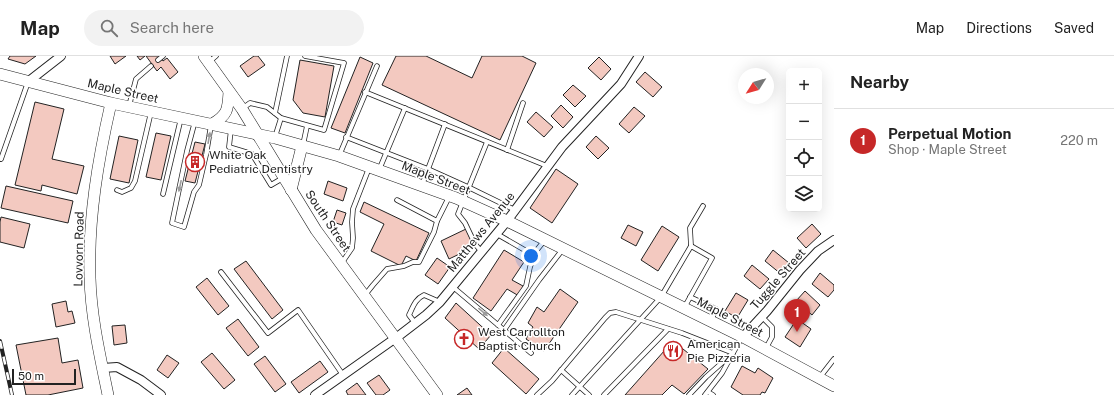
<!DOCTYPE html>
<meta charset="utf-8">
<style>
:root{--surface:#fff;--page:#f2f2f2;--text:#222;--muted:#767676;--line:#e0e0e0;--accent:#c62828}
body{margin:0;font-family:"Public Sans",sans-serif;background:var(--page);color:var(--text)}
.controls{position:absolute;right:12px;top:12px;display:grid;overflow:hidden;border-radius:6px;box-shadow:0 4px 16px #0002}
.controls button{width:36px;height:36px;display:grid;place-items:center;padding:0;border:0;border-bottom:1px solid var(--line);background:var(--surface);color:var(--text);font:20px sans-serif}
.compass{position:absolute;left:738px;top:12px;width:36px;height:36px;border-radius:50%;background:var(--surface);box-shadow:0 4px 16px #0002;rotate:233deg}
.scale{position:absolute;left:12px;bottom:10px;width:64px;box-sizing:border-box;padding-left:4px;border:2px solid #222;border-top:0;font-size:11px;line-height:14px;white-space:nowrap;color:#222;-webkit-text-stroke:3px #fff;paint-order:stroke}
.you{position:absolute;left:531px;top:200px;width:14px;height:14px;margin:-10px;border:3px solid #fff;border-radius:50%;background:#1a73e8;box-shadow:0 0 0 6px #1a73e833}
.badge{display:grid;place-items:center;width:26px;height:26px;border-radius:50%;background:var(--accent);color:#fff;font-size:13px;font-weight:700}
.pin{position:absolute;translate:-50% -33px;filter:drop-shadow(0 1px 2px #0008)}
.pin::after{content:'';position:absolute;top:21px;width:14px;height:12px;background:inherit;clip-path:polygon(0 0,100% 0,50% 100%)}
.list{margin:0;padding:0;list-style:none}
h2{display:flex;justify-content:space-between;align-items:center;height:52px;margin:0;padding:0 16px;font-size:17px}
h2 small{font-size:13px;font-weight:400;color:var(--muted)}
.list li{display:grid;grid-template-columns:26px 1fr auto;gap:12px;align-items:center;box-sizing:border-box;height:64px;padding:0 16px;border-top:1px solid var(--line)}
.list b{display:block;font-size:15px;white-space:nowrap}
.list p{margin:0;font-size:13px;white-space:nowrap;color:var(--muted)}
.list em{font-size:13px;font-style:normal;color:var(--muted)}
.icon{flex:none;width:22px;height:22px;fill:none;stroke:currentColor;stroke-width:2;stroke-linecap:round;stroke-linejoin:round}
.map{position:relative;flex:none;width:834px;height:339px;overflow:hidden}
header{display:flex;align-items:center;gap:24px;box-sizing:border-box;height:56px;padding:0 20px;background:var(--surface);border-bottom:1px solid var(--line)}
header strong{font-size:19px}
nav{display:flex;gap:22px;margin-inline-start:auto;font-size:14px}
.search{width:280px;height:36px;background:var(--page);display:flex;align-items:center;gap:10px;box-sizing:border-box;padding:0 14px;border-radius:22px;color:var(--muted);font-size:15px}
main{display:flex}
aside{flex:1;background:var(--surface)}
.map>svg:first-child{display:block}
.building{fill:#f3c9c0;stroke:#222}
.lines{fill:none;stroke-linecap:round;stroke-linejoin:round}
.lane-casing{stroke:#222;stroke-width:5.5}
.street-casing{stroke:#222;stroke-width:10}
.secondary-casing{stroke:#222;stroke-width:12}
.lane{stroke:#fff;stroke-width:4}
.street{stroke:#fff;stroke-width:8}
.secondary{stroke:#fff;stroke-width:11}
.rail-casing{stroke:#222;stroke-width:4}
.rail{stroke:#fff;stroke-width:2.5;stroke-dasharray:8;stroke-linecap:butt}
.oneway{fill:#9c9c9c}
.labels{text-anchor:middle;dominant-baseline:central;stroke-width:3;stroke-linejoin:round;paint-order:stroke}
.street-label{font-size:12px;fill:#222;stroke:#fff}
.poi-label{font-size:12px;fill:#222;stroke:#fff;text-anchor:start}
</style>
<header>
<strong>Map</strong>
<div class="search"><svg class="icon" aria-label="search" viewBox="0 0 24 24"><circle cx="10" cy="10" r="6"/><path d="M15 15l6 6"/></svg>Search here</div>
<nav><a>Map</a><a>Directions</a><a>Saved</a></nav>
</header>
<main>
<div class="map">
<svg width="834" height="339" viewBox="0 0 834 339">
<rect width="100%" height="100%" fill="#fff"/>
<!-- building -->
<g class="building">
<path d="M 10,0 L 36,0 L 25,8 L 8,3 Z"/>
<path d="M 110,0 L 126,0 L 115,8 Z"/>
<path d="M 137,0 L 145,0 L 140,4 Z"/>
<path d="M 146,0 L 160,0 L 163,5 L 167,2 L 178,16 L 170,23 L 161,11 L 157,15 Z"/>
<path d="M 254,0 L 258,0 L 265,9 L 248,21 L 240,10 Z"/>
<path d="M 396,0 L 426,0 L 472,22 L 482,0 L 522,0 L 536,7 L 500,84 L 382,29 Z"/>
<path d="M 360,1 L 373,7 L 345,77 L 331,72 Z"/>
<path d="M 599,1 L 611,13 L 601,24 L 588,12 Z"/>
<path d="M 300,4 L 334,10 L 325,61 L 303,57 L 293,44 Z"/>
<path d="M 645,16 L 662,31 L 653,41 L 636,26 Z"/>
<path d="M 573,29 L 586,40 L 575,51 L 563,39 Z"/>
<path d="M 35,46 L 64,53 L 52,103 L 84,110 L 77,138 L 42,129 L 41,135 L 15,129 Z"/>
<path d="M 561,49 L 573,61 L 563,72 L 551,60 Z"/>
<path d="M 634,51 L 645,60 L 629,77 L 619,68 Z"/>
<path d="M 536,56 L 553,71 L 544,81 L 527,66 Z"/>
<path d="M 156,77 L 171,80 L 161,124 L 146,121 Z"/>
<path d="M 119,80 L 138,84 L 129,127 L 110,123 Z"/>
<path d="M 596,80 L 609,92 L 598,103 L 586,91 Z"/>
<path d="M 195,86 L 205,88 L 195,127 L 185,125 Z"/>
<path d="M 556,113 L 578,128 L 552,167 L 530,152 Z"/>
<path d="M 328,125 L 347,132 L 343,145 L 324,138 Z"/>
<path d="M 6,130 L 73,145 L 68,167 L 1,152 Z"/>
<path d="M 364,146 L 429,177 L 416,205 L 406,200 L 401,210 L 371,195 L 384,168 L 360,156 Z"/>
<path d="M 337,154 L 346,157 L 342,169 L 333,166 Z"/>
<path d="M 1,161 L 30,168 L 24,192 L 0,186 L 0,166 Z"/>
<path d="M 812,168 L 821,178 L 806,192 L 797,182 Z"/>
<path d="M 628,169 L 643,176 L 636,190 L 621,182 Z"/>
<path d="M 662,170 L 679,181 L 658,215 L 641,204 Z"/>
<path d="M 466,173 L 474,191 L 449,203 L 441,185 Z"/>
<path d="M 504,194 L 524,206 L 512,224 L 523,230 L 519,240 L 507,233 L 491,255 L 473,242 Z"/>
<path d="M 773,194 L 789,207 L 781,218 L 765,205 Z"/>
<path d="M 437,202 L 450,211 L 438,228 L 425,219 Z"/>
<path d="M 246,205 L 283,254 L 272,263 L 234,213 Z"/>
<path d="M 752,209 L 769,223 L 760,233 L 744,220 Z"/>
<path d="M 820,217 L 834,229 L 834,234 L 828,241 L 812,228 Z"/>
<path d="M 207,222 L 229,250 L 218,259 L 196,231 Z"/>
<path d="M 560,233 L 578,246 L 544,295 L 526,283 L 533,271 L 528,267 L 537,251 L 544,256 Z"/>
<path d="M 805,235 L 820,249 L 812,259 L 796,245 Z"/>
<path d="M 736,237 L 748,244 L 737,262 L 725,255 Z"/>
<path d="M 66,245 L 68,256 L 72,255 L 75,267 L 56,271 L 52,248 Z"/>
<path d="M 456,247 L 491,279 L 479,293 L 445,262 Z"/>
<path d="M 238,263 L 259,291 L 248,300 L 226,272 Z"/>
<path d="M 797,263 L 811,273 L 800,291 L 785,281 Z"/>
<path d="M 125,269 L 127,287 L 114,289 L 112,270 Z"/>
<path d="M 58,282 L 62,307 L 78,304 L 83,332 L 48,339 L 26,339 L 16,289 Z"/>
<path d="M 673,285 L 708,313 L 684,338 L 672,329 L 662,339 L 625,339 Z"/>
<path d="M 504,292 L 539,323 L 526,338 L 492,307 Z"/>
<path d="M 212,297 L 235,324 L 224,333 L 201,306 Z"/>
<path d="M 167,299 L 179,307 L 168,322 L 157,314 Z"/>
<path d="M 265,300 L 286,328 L 275,336 L 254,308 Z"/>
<path d="M 320,305 L 328,316 L 299,337 L 291,326 Z"/>
<path d="M 742,310 L 755,317 L 758,312 L 773,322 L 765,337 L 762,336 L 760,339 L 743,339 L 731,331 Z"/>
<path d="M 379,319 L 390,334 L 383,339 L 376,339 L 367,327 Z"/>
<path d="M 357,327 L 366,339 L 348,339 L 346,335 Z"/>
<path d="M 467,332 L 472,339 L 457,339 Z"/>
</g>
<g class="lines">
<defs>
<g id="lane">
<path d="M 158,4 L 163,0"/>
<path d="M 209,6 L 216,0"/>
<path d="M 365,36 L 547,110"/>
<path d="M 129,50 L 136,23 L 151,10"/>
<path d="M 243,52 L 250,47 L 267,51 L 281,62 L 324,74 L 344,7 L 305,0"/>
<path d="M 275,57 L 287,0"/>
<path d="M 195,65 L 187,95 L 172,167 L 184,171 L 194,136 L 199,129 L 206,99 L 211,69"/>
<path d="M 231,73 L 229,91 L 252,98 L 271,129 L 283,122"/>
<path d="M 275,81 L 281,62"/>
<path d="M 346,81 L 428,113 L 468,131 L 515,154"/>
<path d="M 303,89 L 307,70"/>
<path d="M 507,94 L 523,47"/>
<path d="M 339,100 L 377,10"/>
<path d="M 0,102 L 1,103 L 28,26"/>
<path d="M 379,114 L 405,52"/>
<path d="M 422,129 L 445,68"/>
<path d="M 117,134 L 122,136 L 131,132 L 135,125 L 151,56"/>
<path d="M 163,138 L 181,62"/>
<path d="M 397,144 L 437,165"/>
<path d="M 497,178 L 535,200"/>
<path d="M 691,190 L 690,172 L 703,150"/>
<path d="M 481,195 L 475,188 L 465,167 L 458,158 L 487,86"/>
<path d="M 341,208 L 352,192 L 353,182 L 352,166 L 353,153 L 369,112"/>
<path d="M 221,216 L 268,277 L 298,254 L 343,319"/>
<path d="M 453,231 L 498,269 L 526,230 L 530,211 L 536,195 L 544,185"/>
<path d="M 365,239 L 373,229 L 387,213 L 404,210 L 413,206 L 419,206 L 434,176 L 437,165 L 449,141"/>
<path d="M 690,241 L 716,253 L 711,265"/>
<path d="M 762,261 L 772,271 L 772,281 L 766,292"/>
<path d="M 415,267 L 409,259 C 413,251 415,243 424,239 L 440,246"/>
<path d="M 498,269 L 531,297"/>
<path d="M 504,274 L 539,224 L 563,193"/>
<path d="M 561,314 L 589,339"/>
<path d="M 820,321 L 834,303"/>
<path d="M 708,336 L 713,339"/>
<path d="M 537,339 L 552,325 L 605,262 L 610,257 L 616,256 L 682,277 L 733,297 L 722,317 L 705,339"/>
<path d="M 572,339 L 661,241 L 691,190 L 712,202 L 684,252"/>
<path d="M 604,339 L 668,273"/>
<path d="M 689,339 L 706,321 L 733,297 L 742,281"/>
</g>
<g id="street">
<path d="M 29,25 L 61,0"/>
<path d="M 743,281 L 767,255 L 800,214 L 818,195 L 834,184"/>
<path d="M 103,312 L 117,311 L 141,324 L 161,339"/>
<path d="M 315,339 L 390,286 L 396,282 L 426,259 L 440,246 L 507,165 L 562,91 L 621,28 L 639,0"/>
</g>
<g id="secondary">
<path d="M 204,0 L 242,53 L 316,174 L 437,339"/>
<path d="M 0,18 L 111,47 L 275,82 L 339,100 L 456,142 L 507,165 L 743,281 L 834,330"/>
<path d="M 212,68 C 228,59 228,53 229,36"/>
<path d="M 291,134 L 302,90"/>
<path d="M 108,339 C 100,300 91,261 90,222 C 88,162 98,104 111,47"/>
</g>
</defs>
<!-- lane casing -->
<use href="#lane" class="lane-casing"/>
<!-- street casing -->
<use href="#street" class="street-casing"/>
<!-- secondary casing -->
<use href="#secondary" class="secondary-casing"/>
<!-- lane -->
<use href="#lane" class="lane"/>
<!-- street -->
<use href="#street" class="street"/>
<!-- secondary -->
<use href="#secondary" class="secondary"/>
<defs>
<path id="rail" d="M 0,285 L 12,339"/>
</defs>
<!-- rail casing -->
<use href="#rail" class="rail-casing"/>
<!-- rail -->
<use href="#rail" class="rail"/>
</g>
<!-- one-way arrows -->
<defs><path id="oneway-solid" d="M-6-.8H1V-3.2L6.5 0L1 3.2V.8H-6Z"/></defs>
<g class="oneway">
<use href="#oneway-solid" transform="translate(209 82) rotate(-80)"/>
<use href="#oneway-solid" transform="translate(180 130) rotate(102)"/>
<use href="#oneway-solid" transform="translate(483 256) rotate(40)"/>
</g>
<!-- icons -->
<defs>
<symbol id="building-ring" viewBox="-11 -11 22 22"><circle r="9.5" fill="#fff" stroke="#c62828" stroke-width="1.5"/><path d="M-4-6H4V6H1V3H-1V6H-4ZM-2.5-4.3h1.7v1.8h-1.7ZM.8-4.3h1.7v1.8H.8ZM-2.5-1h1.7V.8h-1.7ZM.8-1h1.7V.8H.8Z" fill="#c62828"/></symbol>
<symbol id="church-ring" viewBox="-11 -11 22 22"><circle r="9.5" fill="#fff" stroke="#c62828" stroke-width="1.5"/><path d="M-1.2-6h2.4v3.5h3.3v2.4h-3.3V6h-2.4V-.1h-3.3v-2.4h3.3Z" fill="#c62828"/></symbol>
<symbol id="restaurant-ring" viewBox="-11 -11 22 22"><circle r="9.5" fill="#fff" stroke="#c62828" stroke-width="1.5"/><path d="M-5-6h1v4h1v-4h1v4h1v-4h1v5L-1.5 .5V6h-2V.5L-5-1ZM5-6V6H3V1.5H1.5Q1.5-4 5-6Z" fill="#c62828"/></symbol>
</defs>
<g fill-rule="evenodd">
<use href="#building-ring" x="184" y="95" width="22" height="22"/>
<use href="#church-ring" x="453" y="272" width="22" height="22"/>
<use href="#restaurant-ring" x="662" y="284" width="22" height="22"/>
</g>
<g class="labels">
<!-- street labels -->
<g class="street-label">
<text transform="translate(123 35) rotate(13)">Maple Street</text>
<text transform="translate(436 122) rotate(21)">Maple Street</text>
<text transform="translate(328 165) rotate(56)">South Street</text>
<text transform="translate(481 176) rotate(-51)">Matthews Avenue</text>
<text transform="translate(79 193) rotate(-89)">Lovvorn Road</text>
<text transform="translate(778 223) rotate(-49)">Tuggle Street</text>
<text transform="translate(730 261) rotate(27)">Maple Street</text>
</g>
<!-- poi labels -->
<g class="poi-label">
<text x="209" y="99">White Oak<tspan x="209" dy="14">Pediatric Dentistry</tspan></text>
<text x="478" y="276">West Carrollton<tspan x="478" dy="14">Baptist Church</tspan></text>
<text x="687" y="288">American<tspan x="687" dy="14">Pie Pizzeria</tspan></text>
</g>
</g>
</svg>
<div class="controls">
<button>+</button>
<button>−</button>
<button><svg class="icon" aria-label="locate" viewBox="0 0 24 24"><circle cx="12" cy="12" r="6"/><path d="M12 2v4M12 18v4M2 12h4M18 12h4"/></svg></button>
<button><svg class="icon" aria-label="layers" viewBox="0 0 24 24"><path d="M12 4l9 5-9 5-9-5zM3 14l9 5 9-5"/></svg></button>
</div>
<svg class="compass" viewBox="-18 -18 36 36"><path d="M0-13l5 13h-10z" fill="#e53935"/><path d="M0 13l5-13h-10z" fill="#767676"/></svg>
<div class="scale">50 m</div>
<div class="you"></div>
<div class="pin badge" style="left:797px;top:276px">1</div>
</div>
<aside>
<h2>Nearby<small></small></h2>
<ul class="list">
<li><span class="badge">1</span><div><b>Perpetual Motion</b><p>Shop · Maple Street</p></div><em>220 m</em></li>
</ul>
</aside>
</main>
